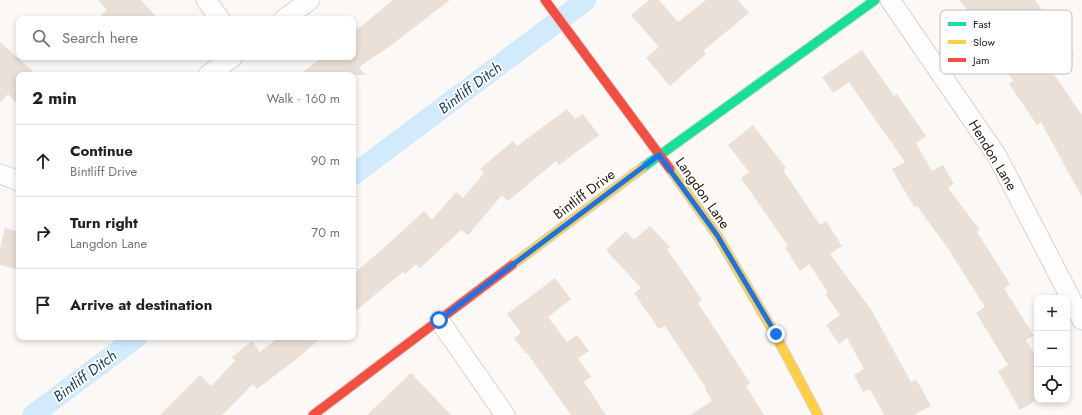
<!DOCTYPE html>
<meta charset="utf-8">
<style>
:root{--surface:#fff;--page:#f6f6f6;--text:#202124;--muted:#757577;--line:#e0e0e0}
body{margin:0;font-family:Jost,sans-serif;background:var(--page);color:var(--text)}
.controls{position:absolute;right:12px;bottom:12px;display:grid;overflow:hidden;border-radius:8px;box-shadow:0 2px 6px #0003}
.controls button{width:36px;height:36px;display:grid;place-items:center;padding:0;border:0;border-bottom:1px solid var(--line);background:var(--surface);color:var(--text);font:20px sans-serif}
.stop{position:absolute;width:12px;height:12px;margin:-9px;border:3px solid #1a73e8;border-radius:50%;background:#fff}
.stop.end{background:#1a73e8;border-color:#fff;box-shadow:0 1px 4px #0008}
.list{margin:0;padding:0;list-style:none}
h2{display:flex;justify-content:space-between;align-items:center;height:52px;margin:0;padding:0 16px;font-size:17px}
h2 small{font-size:13px;font-weight:400;color:var(--muted)}
.list li{display:grid;grid-template-columns:26px 1fr auto;gap:12px;align-items:center;box-sizing:border-box;height:72px;padding:0 16px;border-top:1px solid var(--line)}
.list b{display:block;font-size:15px;white-space:nowrap}
.list p{margin:0;font-size:13px;white-space:nowrap;color:var(--muted)}
.list em{font-size:13px;font-style:normal;color:var(--muted)}
.icon{flex:none;width:22px;height:22px;fill:none;stroke:currentColor;stroke-width:2;stroke-linecap:round;stroke-linejoin:round}
.map{position:relative;flex:none;width:1082px;height:415px;overflow:hidden}
.search{position:absolute;background:var(--surface);box-shadow:0 2px 6px #0003;left:16px;top:16px;width:340px;height:44px;display:flex;align-items:center;gap:10px;box-sizing:border-box;padding:0 14px;border-radius:8px;color:var(--muted);font-size:15px}
.panel{position:absolute;background:var(--surface);box-shadow:0 2px 6px #0003;left:16px;top:72px;width:340px;height:268px;border-radius:8px}
.map>svg:first-child{display:block}
.lines{fill:none;stroke-linecap:round;stroke-linejoin:round}
.canal{stroke:#d2ebfc;stroke-width:21}
.building{fill:#eae0d7}
.street-casing{stroke:#d9d3ce;stroke-width:21}
.fast-casing{stroke:#d9d3ce;stroke-width:11}
.slow-casing{stroke:#d9d3ce;stroke-width:11}
.jam-casing{stroke:#d9d3ce;stroke-width:11}
.street{stroke:#fefefe;stroke-width:19}
.fast{stroke:#16e098;stroke-width:9}
.slow{stroke:#ffcf43;stroke-width:9}
.jam{stroke:#f24e42;stroke-width:9}
.route{stroke:#1a73e8;stroke-width:5}
.labels{text-anchor:middle;dominant-baseline:central;stroke-width:3.5;stroke-linejoin:round;paint-order:stroke}
.street-label{font-size:14px;fill:#292019;stroke:#fff}
.water-label{font-size:15px;font-style:italic;fill:#123f57;stroke:#fff}
.key{fill:#fff;stroke:#bfbcba;stroke-width:1}
.key-label{font-size:11px;fill:#292019}
</style>
<div class="map">
<svg width="1082" height="415" viewBox="0 0 1082 415">
<rect width="100%" height="100%" fill="#fbf8f6"/>
<g class="lines">
<!-- canal -->
<g class="canal">
<path d="M 353,175 L 586,0"/>
<path d="M 33,415 L 137,337"/>
</g>
</g>
<!-- building -->
<g class="building">
<path d="M 98,0 L 141,0 L 158,19 L 97,19 L 107,10 Z"/>
<path d="M 393,0 L 450,0 L 390,46 L 359,67 L 365,75 L 298,75 L 323,57 L 353,57 L 353,33 Z"/>
<path d="M 649,0 L 659,0 L 678,22 L 706,0 L 738,0 L 749,13 L 703,51 L 706,54 L 670,86 L 646,58 L 659,47 L 631,15 Z"/>
<path d="M 959,0 L 1035,0 L 1074,56 L 1053,73 L 1082,115 L 1082,197 L 1041,122 L 1037,125 L 1009,84 L 1013,81 L 991,50 L 997,46 Z"/>
<path d="M 0,42 L 37,75 L 19,75 L 19,105 L 8,94 L 0,103 Z"/>
<path d="M 862,50 L 894,96 L 897,94 L 926,136 L 916,143 L 932,171 L 943,165 L 954,184 L 948,188 L 980,230 L 977,232 L 1010,284 L 1004,288 L 1034,336 L 1026,340 L 1037,358 L 1037,400 L 1020,410 L 998,371 L 1008,365 L 976,313 L 985,307 L 949,250 L 917,206 L 914,207 L 892,169 L 905,162 L 849,82 L 833,93 L 822,77 Z"/>
<path d="M 567,109 L 575,119 L 583,114 L 599,135 L 559,165 L 556,161 L 508,201 L 502,195 L 468,235 L 461,230 L 420,268 L 416,264 L 405,274 L 403,272 L 353,313 L 353,274 L 378,253 L 424,211 L 432,220 L 456,192 L 463,198 L 484,173 L 480,169 L 513,141 L 517,146 Z"/>
<path d="M 753,125 L 786,168 L 783,170 L 820,225 L 826,221 L 842,246 L 830,254 L 872,311 L 911,382 L 916,379 L 931,406 L 914,415 L 884,415 L 870,389 L 863,392 L 854,375 L 864,369 L 847,338 L 839,344 L 826,325 L 840,315 L 825,294 L 828,292 L 809,264 L 800,271 L 785,248 L 788,246 L 741,178 L 749,172 L 728,145 Z"/>
<path d="M 650,226 L 670,247 L 667,249 L 702,300 L 698,303 L 750,383 L 746,386 L 764,415 L 690,415 L 712,401 L 705,389 L 706,388 L 665,326 L 659,329 L 634,293 L 641,288 L 606,250 L 626,231 L 634,240 Z"/>
<path d="M 5,228 L 19,232 L 19,270 L 0,265 L 0,249 Z"/>
<path d="M 555,278 L 571,299 L 548,317 L 567,342 L 577,335 L 589,351 L 578,358 L 591,377 L 584,382 L 606,415 L 571,415 L 527,353 L 526,354 L 514,338 L 521,333 L 507,314 Z"/>
<path d="M 279,337 L 322,337 L 298,358 L 257,389 L 253,384 L 222,415 L 160,415 L 200,375 L 211,386 L 235,361 L 232,357 L 252,341 L 260,352 Z"/>
<path d="M 411,373 L 451,415 L 367,415 Z"/>
</g>
<g class="lines">
<defs>
<g id="street">
<path d="M 206,0 L 220,19"/>
<path d="M 890,0 L 997,156 L 1082,320"/>
<path d="M 284,19 L 310,0"/>
<path d="M 208,75 L 233,57"/>
<path d="M 0,174 L 19,181"/>
<path d="M 439,320 L 505,415"/>
</g>
<path id="fast" d="M 642,168 L 875,0"/>
<g id="slow">
<path d="M 670,169 L 717,235 L 775,334 L 818,415"/>
<path d="M 512,265 L 642,168"/>
</g>
<g id="jam">
<path d="M 545,0 L 670,169"/>
<path d="M 313,415 L 512,265"/>
</g>
</defs>
<!-- street casing -->
<use href="#street" class="street-casing"/>
<!-- fast casing -->
<use href="#fast" class="fast-casing"/>
<!-- slow casing -->
<use href="#slow" class="slow-casing"/>
<!-- jam casing -->
<use href="#jam" class="jam-casing"/>
<!-- street -->
<use href="#street" class="street"/>
<!-- fast -->
<use href="#fast" class="fast"/>
<!-- slow -->
<use href="#slow" class="slow"/>
<!-- jam -->
<use href="#jam" class="jam"/>
</g>
<g class="lines">
<!-- route -->
<path class="route" d="M 439,320 L 659,155 L 717,235 L 776,334"/>
</g>
<g class="labels">
<!-- street labels -->
<g class="street-label">
<text transform="translate(993 155) rotate(59)">Hendon Lane</text>
<text transform="translate(703 193) rotate(55)">Langdon Lane</text>
<text transform="translate(584 194) rotate(-37)">Bintliff Drive</text>
</g>
<!-- water labels -->
<g class="water-label">
<text transform="translate(470 88) rotate(-37)">Bintliff Ditch</text>
<text transform="translate(85 376) rotate(-37)">Bintliff Ditch</text>
</g>
</g>
<!-- legend -->
<rect x="940" y="10" width="132" height="64" rx="6" class="key"/>
<rect x="948" y="22" width="18" height="4" fill="#16e098"/>
<rect x="948" y="40" width="18" height="4" fill="#ffcf43"/>
<rect x="948" y="58" width="18" height="4" fill="#f24e42"/>
<g class="key-label">
<text x="973" y="28">Fast</text>
<text x="973" y="46">Slow</text>
<text x="973" y="64">Jam</text>
</g>
</svg>
<div class="controls">
<button>+</button>
<button>−</button>
<button><svg class="icon" aria-label="locate" viewBox="0 0 24 24"><circle cx="12" cy="12" r="6"/><path d="M12 2v4M12 18v4M2 12h4M18 12h4"/></svg></button>
</div>
<div class="stop" style="left:439px;top:320px"></div>
<div class="stop end" style="left:776px;top:334px"></div>
<div class="search"><svg class="icon" aria-label="search" viewBox="0 0 24 24"><circle cx="10" cy="10" r="6"/><path d="M15 15l6 6"/></svg>Search here</div>
<section class="panel">
<h2>2 min<small>Walk · 160 m</small></h2>
<ul class="list">
<li><svg class="icon" aria-label="ahead" viewBox="0 0 24 24"><path d="M12 20V5M6 11l6-6 6 6"/></svg><div><b>Continue</b><p>Bintliff Drive</p></div><em>90 m</em></li>
<li><svg class="icon" aria-label="right" viewBox="0 0 24 24"><path d="M7 20v-9h11M14 6l5 5-5 5"/></svg><div><b>Turn right</b><p>Langdon Lane</p></div><em>70 m</em></li>
<li><svg class="icon" aria-label="arrive" viewBox="0 0 24 24"><path d="M6 21V4h12l-3 4 3 4H6"/></svg><div><b>Arrive at destination</b></div></li>
</ul>
</section>
</div>
